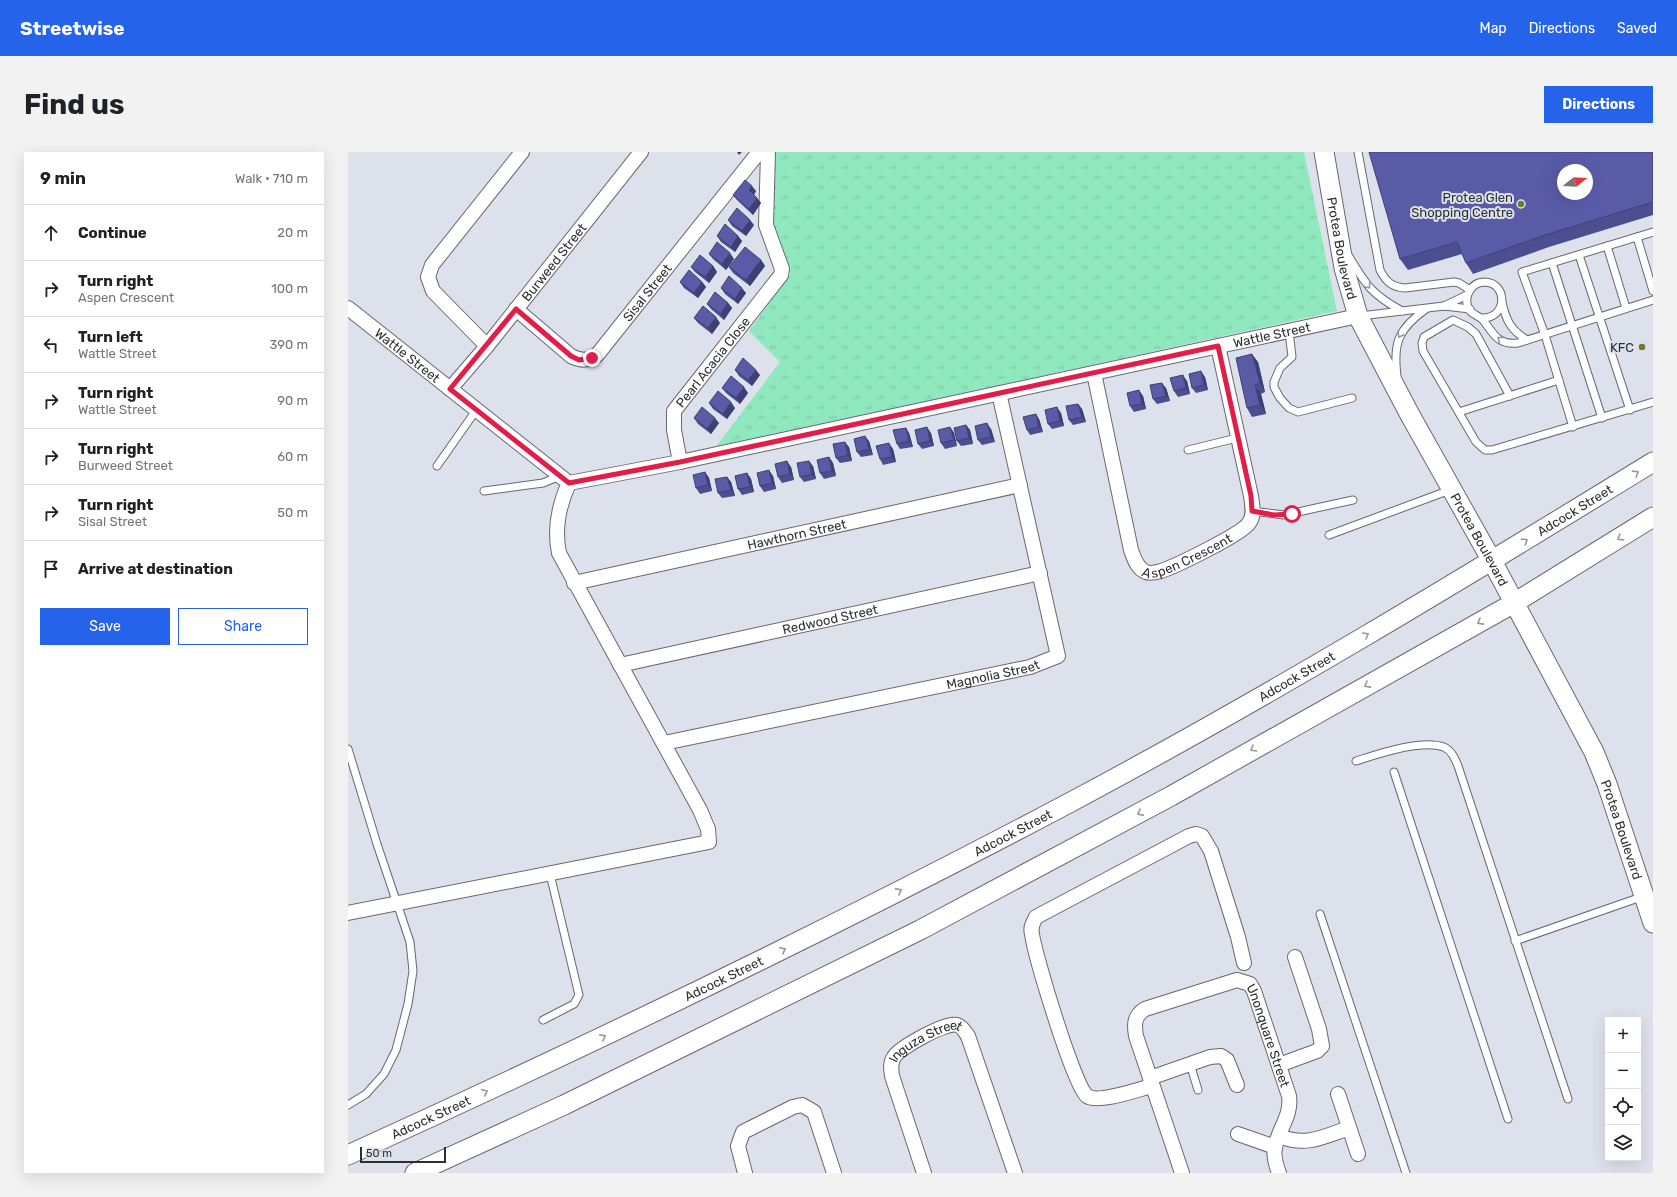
<!DOCTYPE html>
<meta charset="utf-8">
<style>
:root{--surface:#fff;--page:#f2f2f2;--text:#202124;--muted:#757577;--line:#e0e0e0;--accent:#2563eb}
body{margin:0;font-family:Rubik,sans-serif;background:var(--page);color:var(--text)}
.controls{position:absolute;right:12px;bottom:12px;display:grid;overflow:hidden;border-radius:0px;box-shadow:0 4px 16px #0002}
.controls button{width:36px;height:36px;display:grid;place-items:center;padding:0;border:0;border-bottom:1px solid var(--line);background:var(--surface);color:var(--text);font:20px sans-serif}
.compass{position:absolute;left:1209px;top:12px;width:36px;height:36px;border-radius:50%;background:var(--surface);box-shadow:0 4px 16px #0002;rotate:72deg}
.scale{position:absolute;left:12px;bottom:10px;width:86px;box-sizing:border-box;padding-left:4px;border:2px solid #2e2f33;border-top:0;font-size:11px;line-height:14px;white-space:nowrap;color:#2e2f33;-webkit-text-stroke:3px #dde1eb;paint-order:stroke}
.stop{position:absolute;width:12px;height:12px;margin:-9px;border:3px solid #e11d48;border-radius:50%;background:#fff}
.stop.end{background:#e11d48;border-color:#fff;box-shadow:0 1px 4px #0008}
.list{margin:0;padding:0;list-style:none}
h2{display:flex;justify-content:space-between;align-items:center;height:52px;margin:0;padding:0 16px;font-size:17px}
h2 small{font-size:13px;font-weight:400;color:var(--muted)}
.list li{display:grid;grid-template-columns:26px 1fr auto;gap:12px;align-items:center;box-sizing:border-box;height:56px;padding:0 16px;border-top:1px solid var(--line)}
.list b{display:block;font-size:15px;white-space:nowrap}
.list p{margin:0;font-size:13px;white-space:nowrap;color:var(--muted)}
.list em{font-size:13px;font-style:normal;color:var(--muted)}
.actions{display:flex;gap:8px;padding:12px 16px}
.actions a{flex:1;padding:9px 0;border:1px solid var(--accent);border-radius:0px;text-align:center;font-size:14px;color:var(--accent)}
.actions .main{background:var(--accent);color:#fff}
.icon{flex:none;width:22px;height:22px;fill:none;stroke:currentColor;stroke-width:2;stroke-linecap:round;stroke-linejoin:round}
.map{position:relative;flex:none;width:1305px;height:1021px;overflow:hidden;border-radius:0px}
header{display:flex;align-items:center;gap:24px;box-sizing:border-box;height:56px;padding:0 20px;background:var(--accent);color:#fff}
header strong{font-size:19px}
nav{display:flex;gap:22px;margin-inline-start:auto;font-size:14px}
.intro{display:flex;align-items:center;justify-content:space-between;box-sizing:border-box;height:96px;padding:0 24px}
h1{margin:0;font-size:28px}
.button{padding:10px 18px;border-radius:0px;background:var(--accent);color:#fff;font-size:14px;font-weight:700}
main{display:flex;gap:24px;padding:0 24px}
aside{flex:1;background:var(--surface);border-radius:0px;box-shadow:0 4px 16px #0002}
.map>svg:first-child{display:block}
.grass{fill:url(#grass-tufts)}
.lines{fill:none;stroke-linecap:round;stroke-linejoin:round}
.lane-casing{stroke:#666972;stroke-width:9}
.street-casing{stroke:#666972;stroke-width:16}
.secondary-casing{stroke:#666972;stroke-width:21}
.lane{stroke:#fff;stroke-width:7}
.street{stroke:#fff;stroke-width:14}
.secondary{stroke:#fff;stroke-width:19}
.wall{fill:#4d4e90}
.shaded-wall{fill:#3e4075}
.building{fill:#595ba7;stroke:#3e4075;fill-rule:evenodd}
.oneway{stroke:#969799}
.route{stroke:#e11d48;stroke-width:5}
.poi-dot{fill:#6f7b27;stroke:#dde1eb;stroke-width:1.5}
.labels{text-anchor:middle;dominant-baseline:central;stroke-width:4;stroke-linejoin:round;paint-order:stroke}
.poi-label{font-size:13px;fill:#2e2f33;stroke:#dde1eb;text-anchor:end}
.street-label{font-size:13px;fill:#2e2f33;stroke:#dde1eb}
</style>
<header>
<strong>Streetwise</strong>
<nav><a>Map</a><a>Directions</a><a>Saved</a></nav>
</header>
<div class="intro"><h1>Find us</h1><a class="button">Directions</a></div>
<main>
<aside>
<h2>9 min<small>Walk · 710 m</small></h2>
<ul class="list">
<li><svg class="icon" aria-label="ahead" viewBox="0 0 24 24"><path d="M12 20V5M6 11l6-6 6 6"/></svg><div><b>Continue</b></div><em>20 m</em></li>
<li><svg class="icon" aria-label="right" viewBox="0 0 24 24"><path d="M7 20v-9h11M14 6l5 5-5 5"/></svg><div><b>Turn right</b><p>Aspen Crescent</p></div><em>100 m</em></li>
<li><svg class="icon" aria-label="left" viewBox="0 0 24 24"><path d="M17 20v-9H6M10 6l-5 5 5 5"/></svg><div><b>Turn left</b><p>Wattle Street</p></div><em>390 m</em></li>
<li><svg class="icon" aria-label="right" viewBox="0 0 24 24"><path d="M7 20v-9h11M14 6l5 5-5 5"/></svg><div><b>Turn right</b><p>Wattle Street</p></div><em>90 m</em></li>
<li><svg class="icon" aria-label="right" viewBox="0 0 24 24"><path d="M7 20v-9h11M14 6l5 5-5 5"/></svg><div><b>Turn right</b><p>Burweed Street</p></div><em>60 m</em></li>
<li><svg class="icon" aria-label="right" viewBox="0 0 24 24"><path d="M7 20v-9h11M14 6l5 5-5 5"/></svg><div><b>Turn right</b><p>Sisal Street</p></div><em>50 m</em></li>
<li><svg class="icon" aria-label="arrive" viewBox="0 0 24 24"><path d="M6 21V4h12l-3 4 3 4H6"/></svg><div><b>Arrive at destination</b></div></li>
</ul>
<div class="actions"><a class="main">Save</a><a>Share</a></div>
</aside>
<div class="map">
<svg width="1305" height="1021" viewBox="0 0 1305 1021">
<defs>
<pattern id="grass-tufts" width="24" height="20" patternUnits="userSpaceOnUse"><rect width="24" height="20" fill="#8fe8be"/><path d="M3 7l-1-3M5 7V3M7 7l1-3M15 17l-1-3M17 17v-4M19 17l1-3" fill="none" stroke="#7cc7a4"/></pattern>
</defs>
<rect width="100%" height="100%" fill="#dde1eb"/>
<!-- grass -->
<path class="grass" d="M 427,0 L 956,0 L 989,159 L 367,296 L 432,210 L 401,179 L 443,121 L 435,108 L 420,68 L 421,8 Z"/>
<g class="lines">
<defs>
<g id="lane">
<path d="M 1010,0 L 1032,118 C 1038,130 1044,135 1057,136 L 1106,130 L 1111,131 L 1122,138"/>
<path d="M 1289,85 L 1305,139"/>
<path d="M 1259,94 L 1278,156"/>
<path d="M 1000,103 C 1018,133 1023,142 1054,159"/>
<path d="M 1231,103 L 1282,258"/>
<path d="M 1204,111 L 1254,266"/>
<path d="M 1154,150 C 1158,169 1163,178 1179,188"/>
<path d="M 1096,154 L 1119,143"/>
<path d="M 1012,164 L 1096,154 L 1122,157"/>
<path d="M 1133,166 C 1160,167 1160,131 1137,130 C 1122,130 1114,147 1122,159 C 1126,163 1131,164 1135,168 C 1146,182 1149,193 1170,191 L 1305,148"/>
<path d="M 941,179 L 944,205 L 932,216 L 926,230 L 926,235 L 932,246 L 941,256 L 950,260 L 1004,246"/>
<path d="M 1049,224 C 1045,191 1050,177 1078,157"/>
<path d="M 1162,244 L 1128,182 L 1120,175 L 1105,168 L 1076,185 L 1074,191 L 1075,199 L 1128,290 L 1137,298 L 1144,298 L 1305,250"/>
<path d="M 1111,260 L 1211,228"/>
<path d="M 1225,275 L 1197,183 L 1174,120 L 1305,80"/>
<path d="M 840,298 L 889,286"/>
<path d="M 89,314 L 129,257"/>
<path d="M 136,339 L 195,331 L 212,324"/>
<path d="M 904,359 L 936,363 L 1005,348"/>
<path d="M 981,383 L 1102,338"/>
<path d="M 0,597 L 29,692 L 62,790 L 65,819 L 60,852 L 48,898 L 36,922 L 18,942 L 0,953"/>
<path d="M 1008,609 C 1030,602 1073,587 1096,595 C 1104,599 1107,607 1110,614 L 1220,947"/>
<path d="M 1046,620 L 1160,967"/>
<path d="M 972,762 L 1058,1021"/>
<path d="M 1167,789 L 1296,744"/>
<path d="M 195,868 L 226,852 L 231,843 L 202,722"/>
<path d="M 842,912 L 850,938"/>
</g>
<g id="street">
<path id="s1" d="M 0,156 L 221,331 L 332,310 L 1010,164"/>
<path id="s2" d="M 168,157 L 223,204 C 233,209 240,209 249,203 L 411,0"/>
<path d="M 139,194 L 85,139 L 80,125 L 84,113 L 174,0"/>
<path id="s3" d="M 746,221 L 783,398 C 786,406 789,417 798,420 C 802,422 809,420 813,419 C 828,414 894,382 901,371 C 907,363 904,353 903,344 L 870,194"/>
<path id="s4" d="M 102,237 L 139,194 L 293,0"/>
<path id="s5" d="M 332,310 L 326,278 L 326,259 L 433,123 L 434,117 L 418,73 L 420,0"/>
<path id="s6" d="M 226,431 L 672,333"/>
<path id="s7" d="M 272,513 L 692,421"/>
<path id="s8" d="M 316,591 L 682,515 L 710,504 L 651,241"/>
<path d="M 0,761 L 361,690 L 360,677 L 352,658 L 211,401 C 206,377 211,353 221,331"/>
<path d="M 931,913 L 969,899 L 974,894 L 971,877 L 947,805"/>
<path d="M 802,926 L 862,905 L 873,904 L 879,908 L 889,933"/>
<path d="M 804,934 C 791,937 750,952 739,944 C 726,934 687,804 684,782 C 682,775 685,771 688,765 L 841,684 L 848,682 L 854,684 L 863,699 L 890,785 L 896,811"/>
<path d="M 990,942 L 1010,1002"/>
<path d="M 890,982 L 927,995"/>
<path d="M 931,984 C 959,995 974,985 1001,976"/>
<path d="M 397,1021 L 390,994 L 395,980 L 445,955 L 454,953 L 466,960 L 486,1021"/>
<path id="s9" d="M 576,1021 L 544,924 C 543,917 542,911 546,905 C 551,896 599,869 609,873 C 614,874 617,880 620,884 L 667,1021"/>
<path id="s10" d="M 834,1021 L 788,884 C 786,872 786,864 797,857 L 889,828 L 902,832 L 906,839 L 941,944 C 944,964 930,977 927,996 C 925,1004 928,1013 931,1021"/>
</g>
<g id="secondary">
<path id="s11" d="M 976,0 L 996,116 L 1010,164 L 1062,263 L 1144,409 L 1246,600 L 1259,632 L 1305,771"/>
<path id="s12" d="M 0,1003 C 244,892 485,776 721,651 C 920,545 1113,428 1305,310"/>
<path d="M 67,1021 L 216,953 L 572,778 L 823,644 L 1166,451 L 1305,365"/>
</g>
</defs>
<!-- lane casing -->
<use href="#lane" class="lane-casing"/>
<!-- street casing -->
<use href="#street" class="street-casing"/>
<!-- secondary casing -->
<use href="#secondary" class="secondary-casing"/>
<!-- lane -->
<use href="#lane" class="lane"/>
<!-- street -->
<use href="#street" class="street"/>
<!-- secondary -->
<use href="#secondary" class="secondary"/>
</g>
<!-- wall -->
<g class="wall">
<path d="M 1305,0 L 1305,63 L 1201,95 L 1125,122 L 1118,111 L 1114,102 L 1060,118 L 1052,107 Z"/>
<path d="M 408,39 L 406,43 L 413,51 L 405,63 L 389,48 L 385,43 Z"/>
<path d="M 380,68 L 406,73 L 398,84 L 384,74 Z"/>
<path d="M 369,84 L 390,84 L 394,89 L 387,100 L 373,90 Z"/>
<path d="M 361,102 L 386,107 L 378,118 L 365,107 Z"/>
<path d="M 413,108 L 417,114 L 402,134 L 385,121 L 381,115 Z"/>
<path d="M 365,114 L 369,120 L 361,131 L 347,120 L 343,115 Z"/>
<path d="M 332,130 L 354,130 L 358,135 L 350,146 L 336,136 Z"/>
<path d="M 373,136 L 398,141 L 390,152 L 377,142 Z"/>
<path d="M 380,151 L 384,156 L 376,168 L 363,157 L 359,152 Z"/>
<path d="M 346,166 L 372,171 L 364,182 L 350,171 Z"/>
<path d="M 910,210 L 917,240 L 913,242 L 918,262 L 904,265 L 899,256 Z"/>
<path d="M 387,218 L 412,223 L 404,234 L 391,224 Z"/>
<path d="M 857,225 L 860,238 L 848,241 L 844,236 Z"/>
<path d="M 839,229 L 842,242 L 830,245 L 826,239 Z"/>
<path d="M 374,236 L 400,241 L 392,252 L 378,241 Z"/>
<path d="M 818,236 L 822,249 L 809,252 L 805,247 Z"/>
<path d="M 795,244 L 798,257 L 786,260 L 782,254 Z"/>
<path d="M 361,251 L 387,256 L 379,267 L 365,257 Z"/>
<path d="M 730,252 L 734,257 L 738,270 L 725,273 L 721,268 Z"/>
<path d="M 713,261 L 716,274 L 704,277 L 700,272 Z"/>
<path d="M 346,266 L 371,271 L 363,282 L 350,272 Z"/>
<path d="M 691,267 L 695,280 L 682,283 L 679,278 Z"/>
<path d="M 618,273 L 622,278 L 625,292 L 613,294 L 609,289 Z"/>
<path d="M 602,275 L 606,281 L 609,294 L 597,297 L 593,291 Z"/>
<path d="M 558,276 L 561,281 L 565,295 L 552,297 L 549,292 Z"/>
<path d="M 643,277 L 647,290 L 634,293 L 630,288 Z"/>
<path d="M 583,281 L 586,294 L 574,297 L 570,292 Z"/>
<path d="M 521,289 L 525,303 L 513,305 L 509,300 Z"/>
<path d="M 501,295 L 504,309 L 492,311 L 488,306 Z"/>
<path d="M 545,297 L 548,310 L 535,313 L 532,307 Z"/>
<path d="M 481,305 L 485,311 L 488,324 L 476,327 L 472,321 Z"/>
<path d="M 465,314 L 468,327 L 456,330 L 452,325 Z"/>
<path d="M 443,315 L 446,328 L 434,331 L 430,325 Z"/>
<path d="M 357,320 L 361,326 L 364,339 L 352,342 L 348,336 Z"/>
<path d="M 399,321 L 403,327 L 406,340 L 394,343 L 390,337 Z"/>
<path d="M 425,324 L 428,337 L 416,340 L 412,334 Z"/>
<path d="M 379,325 L 383,330 L 387,344 L 374,346 L 370,341 Z"/>
</g>
<!-- shaded-wall -->
<g class="shaded-wall">
<path d="M 389,0 L 394,0 L 391,3 Z"/>
<path d="M 404,34 L 408,39 L 405,44 L 401,38 Z"/>
<path d="M 409,46 L 413,51 L 405,63 L 401,57 Z"/>
<path d="M 402,68 L 406,73 L 398,84 L 394,79 Z"/>
<path d="M 390,84 L 394,89 L 387,100 L 383,95 Z"/>
<path d="M 382,101 L 386,107 L 378,118 L 374,112 Z"/>
<path d="M 413,108 L 417,114 L 402,134 L 398,128 Z"/>
<path d="M 365,114 L 369,120 L 361,131 L 357,125 Z"/>
<path d="M 354,130 L 358,135 L 350,146 L 346,141 Z"/>
<path d="M 394,136 L 398,141 L 390,152 L 387,147 Z"/>
<path d="M 380,151 L 384,156 L 376,168 L 373,162 Z"/>
<path d="M 368,165 L 372,171 L 364,182 L 360,176 Z"/>
<path d="M 904,202 L 910,210 L 917,240 L 912,231 Z"/>
<path d="M 408,218 L 412,223 L 404,234 L 400,228 Z"/>
<path d="M 853,219 L 857,225 L 860,238 L 856,233 Z"/>
<path d="M 835,223 L 839,229 L 842,242 L 838,236 Z"/>
<path d="M 814,231 L 818,236 L 822,249 L 818,244 Z"/>
<path d="M 907,233 L 913,242 L 918,262 L 912,253 Z"/>
<path d="M 396,235 L 400,241 L 392,252 L 388,246 Z"/>
<path d="M 791,238 L 795,244 L 798,257 L 794,252 Z"/>
<path d="M 383,250 L 387,256 L 379,267 L 375,262 Z"/>
<path d="M 730,252 L 734,257 L 738,270 L 734,265 Z"/>
<path d="M 709,255 L 713,261 L 716,274 L 712,269 Z"/>
<path d="M 688,262 L 691,267 L 695,280 L 691,275 Z"/>
<path d="M 367,266 L 371,271 L 363,282 L 359,277 Z"/>
<path d="M 639,271 L 643,277 L 647,290 L 643,285 Z"/>
<path d="M 618,273 L 622,278 L 625,292 L 621,286 Z"/>
<path d="M 579,275 L 583,281 L 586,294 L 582,289 Z"/>
<path d="M 602,275 L 606,281 L 609,294 L 606,288 Z"/>
<path d="M 558,276 L 561,281 L 565,295 L 561,289 Z"/>
<path d="M 517,284 L 521,289 L 525,303 L 521,297 Z"/>
<path d="M 497,290 L 501,295 L 504,309 L 500,303 Z"/>
<path d="M 541,291 L 545,297 L 548,310 L 544,305 Z"/>
<path d="M 481,305 L 485,311 L 488,324 L 484,319 Z"/>
<path d="M 439,309 L 443,315 L 446,328 L 442,322 Z"/>
<path d="M 461,309 L 465,314 L 468,327 L 464,322 Z"/>
<path d="M 421,318 L 425,324 L 428,337 L 424,331 Z"/>
<path d="M 357,320 L 361,326 L 364,339 L 360,333 Z"/>
<path d="M 399,321 L 403,327 L 406,340 L 402,335 Z"/>
<path d="M 379,325 L 383,330 L 387,344 L 383,338 Z"/>
</g>
<!-- building -->
<g class="building">
<path d="M 1021,0 L 1305,0 L 1305,50 L 1194,84 L 1118,111 L 1109,90 L 1052,107 ZM 1215,18 L 1239,18 L 1239,42 L 1215,42 Z"/>
<path d="M 397,28 L 404,34 L 401,38 L 409,46 L 401,57 L 385,43 Z"/>
<path d="M 389,56 L 402,68 L 394,79 L 380,68 Z"/>
<path d="M 377,72 L 390,84 L 383,95 L 369,84 Z"/>
<path d="M 369,90 L 382,101 L 374,112 L 361,102 Z"/>
<path d="M 397,95 L 413,108 L 398,128 L 381,115 Z"/>
<path d="M 352,103 L 365,114 L 357,125 L 343,115 Z"/>
<path d="M 341,118 L 354,130 L 346,141 L 332,130 Z"/>
<path d="M 381,124 L 394,136 L 387,147 L 373,136 Z"/>
<path d="M 367,140 L 380,151 L 373,162 L 359,152 Z"/>
<path d="M 355,154 L 368,165 L 360,176 L 346,166 Z"/>
<path d="M 904,202 L 912,231 L 907,233 L 912,253 L 899,256 L 888,206 Z"/>
<path d="M 395,206 L 408,218 L 400,228 L 387,218 Z"/>
<path d="M 853,219 L 856,233 L 844,236 L 841,222 Z"/>
<path d="M 835,223 L 838,236 L 826,239 L 822,226 Z"/>
<path d="M 383,224 L 396,235 L 388,246 L 374,236 Z"/>
<path d="M 814,231 L 818,244 L 805,247 L 802,233 Z"/>
<path d="M 791,238 L 794,252 L 782,254 L 779,241 Z"/>
<path d="M 370,239 L 383,250 L 375,262 L 361,251 Z"/>
<path d="M 730,252 L 734,265 L 721,268 L 718,254 Z"/>
<path d="M 354,255 L 367,266 L 359,277 L 346,266 Z"/>
<path d="M 709,255 L 712,269 L 700,272 L 697,258 Z"/>
<path d="M 688,262 L 691,275 L 679,278 L 675,265 Z"/>
<path d="M 639,271 L 643,285 L 630,288 L 627,274 Z"/>
<path d="M 618,273 L 621,286 L 609,289 L 606,276 Z"/>
<path d="M 579,275 L 582,289 L 570,292 L 567,278 Z"/>
<path d="M 602,275 L 606,288 L 593,291 L 590,278 Z"/>
<path d="M 558,276 L 561,289 L 549,292 L 545,278 Z"/>
<path d="M 517,284 L 521,297 L 509,300 L 506,287 Z"/>
<path d="M 497,290 L 500,303 L 488,306 L 485,292 Z"/>
<path d="M 541,291 L 544,305 L 532,307 L 528,294 Z"/>
<path d="M 481,305 L 484,319 L 472,321 L 469,308 Z"/>
<path d="M 439,309 L 442,322 L 430,325 L 427,312 Z"/>
<path d="M 461,309 L 464,322 L 452,325 L 449,311 Z"/>
<path d="M 421,318 L 424,331 L 412,334 L 409,321 Z"/>
<path d="M 357,320 L 360,333 L 348,336 L 345,323 Z"/>
<path d="M 399,321 L 402,335 L 390,337 L 387,324 Z"/>
<path d="M 379,325 L 383,338 L 370,341 L 367,327 Z"/>
</g>
<!-- one-way arrows -->
<defs><path id="oneway-chevron" d="M-2-3.5L2.5 0L-2 3.5" fill="none" stroke-width="1.6" stroke-linecap="round" stroke-linejoin="round"/></defs>
<g class="oneway">
<use href="#oneway-chevron" transform="translate(1020 134) rotate(53)"/>
<use href="#oneway-chevron" transform="translate(1052 183) rotate(117)"/>
<use href="#oneway-chevron" transform="translate(1152 187) rotate(-144)"/>
<use href="#oneway-chevron" transform="translate(1288 321) rotate(-32)"/>
<use href="#oneway-chevron" transform="translate(1272 386) rotate(148)"/>
<use href="#oneway-chevron" transform="translate(1177 389) rotate(-32)"/>
<use href="#oneway-chevron" transform="translate(1132 470) rotate(151)"/>
<use href="#oneway-chevron" transform="translate(1018 483) rotate(-30)"/>
<use href="#oneway-chevron" transform="translate(1019 533) rotate(151)"/>
<use href="#oneway-chevron" transform="translate(905 597) rotate(150)"/>
<use href="#oneway-chevron" transform="translate(792 661) rotate(152)"/>
<use href="#oneway-chevron" transform="translate(551 739) rotate(-28)"/>
<use href="#oneway-chevron" transform="translate(435 798) rotate(-27)"/>
<use href="#oneway-chevron" transform="translate(255 885) rotate(-26)"/>
<use href="#oneway-chevron" transform="translate(137 940) rotate(-25)"/>
</g>
<g class="lines">
<!-- route -->
<path class="route" d="M 244,206 L 231,208 L 223,204 L 168,157 L 102,237 L 221,331 L 332,310 L 870,194 L 903,344 L 904,359 L 926,363 L 944,362"/>
</g>
<!-- markers -->
<g class="poi-dot">
<circle cx="1173" cy="52" r="4"/>
<circle cx="1294" cy="195" r="4"/>
</g>
<g class="labels">
<!-- poi labels -->
<g class="poi-label">
<text x="1165" y="45">Protea Glen<tspan x="1165" dy="15">Shopping Centre</tspan></text>
<text x="1286" y="195">KFC</text>
</g>
<!-- street labels -->
<g class="street-label">
<text stroke="none"><textPath href="#s11" startOffset="98">Protea Boulevard</textPath></text>
<text stroke="none"><textPath href="#s4" startOffset="164">Burweed Street</textPath></text>
<text stroke="none"><textPath href="#s2" startOffset="180">Sisal Street</textPath></text>
<text stroke="none"><textPath href="#s1" startOffset="1000">Wattle Street</textPath></text>
<text stroke="none"><textPath href="#s1" startOffset="76">Wattle Street</textPath></text>
<text stroke="none"><textPath href="#s5" startOffset="114">Pearl Acacia Close</textPath></text>
<text stroke="none"><textPath href="#s12" startOffset="1387">Adcock Street</textPath></text>
<text stroke="none"><textPath href="#s6" startOffset="228">Hawthorn Street</textPath></text>
<text stroke="none"><textPath href="#s11" startOffset="422">Protea Boulevard</textPath></text>
<text stroke="none"><textPath href="#s3" startOffset="253">Aspen Crescent</textPath></text>
<text stroke="none"><textPath href="#s7" startOffset="215">Redwood Street</textPath></text>
<text stroke="none"><textPath href="#s8" startOffset="336">Magnolia Street</textPath></text>
<text stroke="none"><textPath href="#s12" startOffset="1063">Adcock Street</textPath></text>
<text stroke="none"><textPath href="#s11" startOffset="746">Protea Boulevard</textPath></text>
<text stroke="none"><textPath href="#s12" startOffset="739">Adcock Street</textPath></text>
<text stroke="none"><textPath href="#s12" startOffset="415">Adcock Street</textPath></text>
<text stroke="none"><textPath href="#s10" startOffset="340">Unonquare Street</textPath></text>
<text stroke="none"><textPath href="#s9" startOffset="158">Inguza Street</textPath></text>
<text stroke="none"><textPath href="#s12" startOffset="91">Adcock Street</textPath></text>
</g>
</g>
</svg>
<div class="controls">
<button>+</button>
<button>−</button>
<button><svg class="icon" aria-label="locate" viewBox="0 0 24 24"><circle cx="12" cy="12" r="6"/><path d="M12 2v4M12 18v4M2 12h4M18 12h4"/></svg></button>
<button><svg class="icon" aria-label="layers" viewBox="0 0 24 24"><path d="M12 4l9 5-9 5-9-5zM3 14l9 5 9-5"/></svg></button>
</div>
<svg class="compass" viewBox="-18 -18 36 36"><path d="M0-13l5 13h-10z" fill="#e53935"/><path d="M0 13l5-13h-10z" fill="#757577"/></svg>
<div class="scale">50 m</div>
<div class="stop" style="left:944px;top:362px"></div>
<div class="stop end" style="left:244px;top:206px"></div>
</div>
</main>
